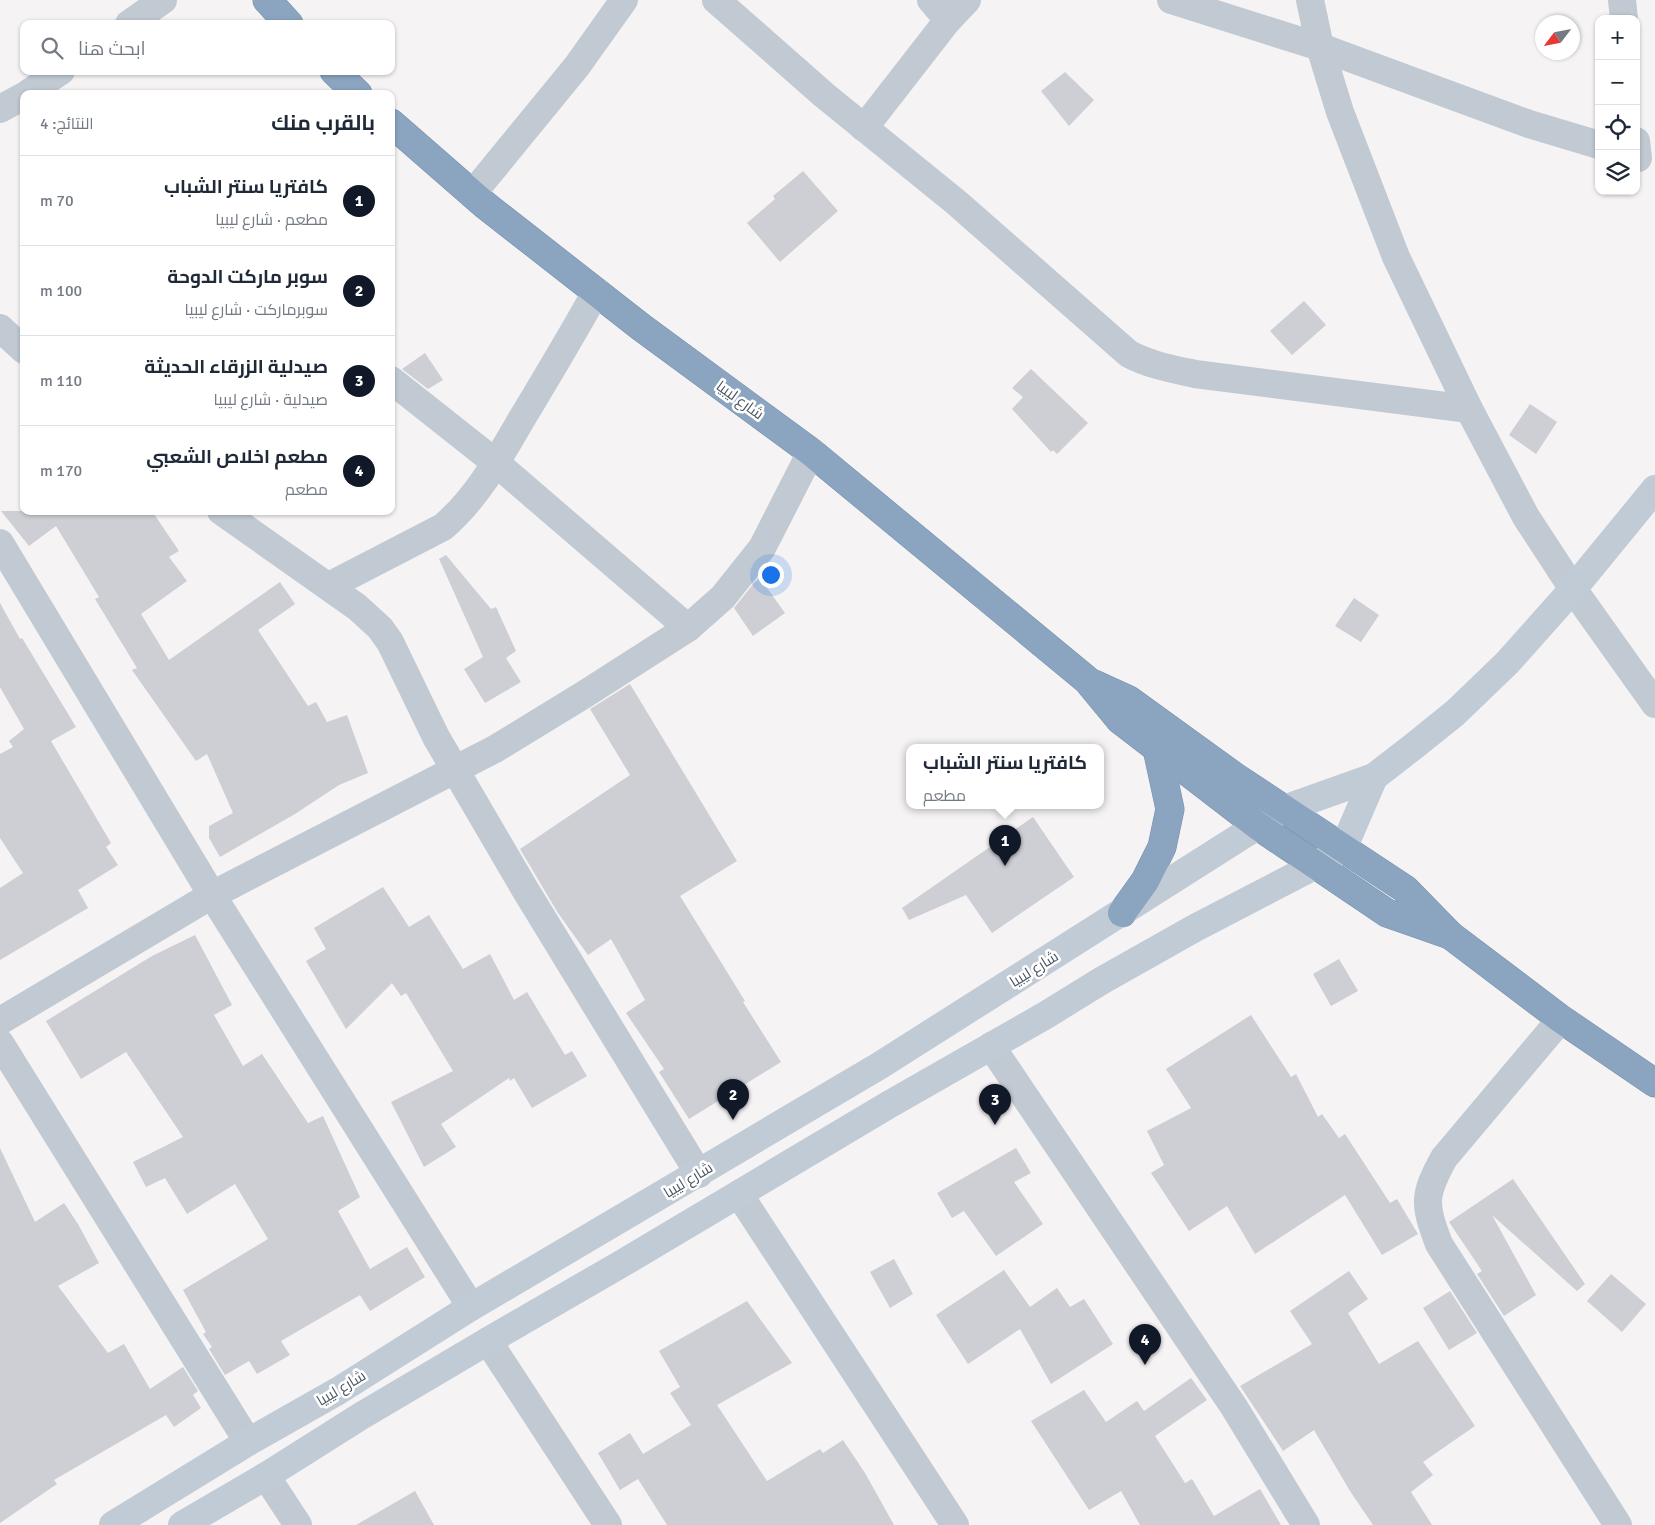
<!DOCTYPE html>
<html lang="ar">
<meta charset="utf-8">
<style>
:root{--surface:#fff;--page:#f2f2f3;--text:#1f2937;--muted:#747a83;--line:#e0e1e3;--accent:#111827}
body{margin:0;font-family:Signika,Cairo,sans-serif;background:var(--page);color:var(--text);direction:rtl}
.controls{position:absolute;right:15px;top:15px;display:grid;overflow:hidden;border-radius:10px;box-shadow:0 1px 4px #0004}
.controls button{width:45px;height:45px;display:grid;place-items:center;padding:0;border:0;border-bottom:1px solid var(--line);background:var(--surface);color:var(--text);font:25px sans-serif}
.compass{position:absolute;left:1535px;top:15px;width:45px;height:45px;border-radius:50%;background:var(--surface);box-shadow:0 1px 4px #0004;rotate:238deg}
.you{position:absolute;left:770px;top:574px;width:18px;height:18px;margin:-12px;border:4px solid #fff;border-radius:50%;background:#1a73e8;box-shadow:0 0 0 8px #1a73e833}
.badge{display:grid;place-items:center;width:32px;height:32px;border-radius:50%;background:var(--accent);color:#fff;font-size:16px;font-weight:700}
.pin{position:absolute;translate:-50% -41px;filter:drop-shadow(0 1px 2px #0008)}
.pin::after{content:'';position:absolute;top:26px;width:18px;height:15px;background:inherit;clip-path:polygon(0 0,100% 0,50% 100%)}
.popup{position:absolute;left:906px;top:744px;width:198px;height:65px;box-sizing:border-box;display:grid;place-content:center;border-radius:10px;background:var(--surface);filter:drop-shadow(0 1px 4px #0005);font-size:16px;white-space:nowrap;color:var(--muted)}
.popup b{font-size:19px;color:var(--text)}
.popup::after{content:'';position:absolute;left:50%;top:100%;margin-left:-10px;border:10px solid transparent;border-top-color:var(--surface)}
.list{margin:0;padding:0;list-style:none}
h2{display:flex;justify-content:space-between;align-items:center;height:65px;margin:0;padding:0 20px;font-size:21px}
h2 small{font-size:16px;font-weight:400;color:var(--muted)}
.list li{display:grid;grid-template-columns:32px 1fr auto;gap:15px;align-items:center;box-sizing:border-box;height:90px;padding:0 20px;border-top:1px solid var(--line)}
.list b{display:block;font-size:19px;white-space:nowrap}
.list p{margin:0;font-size:16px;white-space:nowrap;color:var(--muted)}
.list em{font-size:16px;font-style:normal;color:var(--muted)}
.icon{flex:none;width:28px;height:28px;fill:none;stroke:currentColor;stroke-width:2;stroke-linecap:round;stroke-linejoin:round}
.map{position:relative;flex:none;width:1655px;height:1525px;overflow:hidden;direction:ltr}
.search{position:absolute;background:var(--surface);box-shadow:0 1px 4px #0004;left:20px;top:20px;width:375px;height:55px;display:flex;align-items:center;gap:12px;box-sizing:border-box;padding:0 18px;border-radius:10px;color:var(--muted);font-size:19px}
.panel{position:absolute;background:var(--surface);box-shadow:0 1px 4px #0004;left:20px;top:90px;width:375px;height:425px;border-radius:10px;direction:rtl}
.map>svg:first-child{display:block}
.building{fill:#cdcfd5}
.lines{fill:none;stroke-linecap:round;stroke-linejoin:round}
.highway-casing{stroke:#7690ad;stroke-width:29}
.street{stroke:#c1cad2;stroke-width:28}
.secondary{stroke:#c1cbd6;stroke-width:28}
.highway{stroke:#8ba5c1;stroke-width:28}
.labels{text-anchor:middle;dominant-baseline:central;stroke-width:5;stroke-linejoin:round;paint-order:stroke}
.street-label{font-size:15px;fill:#4a5661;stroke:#fff}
</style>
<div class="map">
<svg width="1655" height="1525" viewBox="0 0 1655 1525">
<rect width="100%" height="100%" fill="#f5f3f3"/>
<!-- building -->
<g class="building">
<path d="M 1065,72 L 1094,100 L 1069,126 L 1041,91 Z"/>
<path d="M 803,171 L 838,211 L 780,262 L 747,223 L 775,199 L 773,196 Z"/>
<path d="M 1304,301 L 1326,325 L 1292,355 L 1270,331 Z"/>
<path d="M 425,353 L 443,380 L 428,389 L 402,369 Z"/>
<path d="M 1031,369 L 1088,423 L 1057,454 L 1053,450 L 1051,452 L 1012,409 L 1023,397 L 1012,388 Z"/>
<path d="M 1530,404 L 1557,422 L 1536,454 L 1509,435 Z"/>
<path d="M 1,511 L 152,511 L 179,551 L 169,557 L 187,581 L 141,614 L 169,660 L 280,582 L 295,604 L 258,630 L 308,706 L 316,702 L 327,722 L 347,715 L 368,773 L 339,785 L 295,814 L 220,857 L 209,838 L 209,826 L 233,813 L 207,754 L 196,761 L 132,670 L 137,668 L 95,599 L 99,597 L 56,526 L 29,546 Z"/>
<path d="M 446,555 L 491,609 L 496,607 L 516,651 L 506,658 L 521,682 L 485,703 L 464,669 L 483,657 L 439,559 Z"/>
<path d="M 760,578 L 785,613 L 753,636 L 734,608 L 754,583 Z"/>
<path d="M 1354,598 L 1379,615 L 1361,642 L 1335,626 Z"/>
<path d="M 0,603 L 20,639 L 22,638 L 76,727 L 51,741 L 111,843 L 106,847 L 118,865 L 78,890 L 88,908 L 0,960 L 0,888 L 23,873 L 0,838 L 0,754 L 13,747 L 9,741 L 24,729 L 0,687 Z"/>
<path d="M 630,684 L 737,861 L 680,896 L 745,1001 L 743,1002 L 781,1062 L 689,1119 L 659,1072 L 664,1069 L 626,1013 L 645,1000 L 611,939 L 588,955 L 558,913 L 520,849 L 630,775 L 590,709 Z"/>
<path d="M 1033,817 L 1074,877 L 992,933 L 966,895 L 909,920 L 902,908 Z"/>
<path d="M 383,887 L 409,927 L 429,915 L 463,969 L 490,954 L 514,1000 L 527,992 L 565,1055 L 572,1051 L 587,1076 L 532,1108 L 514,1078 L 510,1081 L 509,1078 L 441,1124 L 456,1147 L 424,1167 L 391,1102 L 453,1071 L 406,993 L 401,996 L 392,983 L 346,1029 L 306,961 L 326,949 L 314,928 Z"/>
<path d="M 195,935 L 232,1005 L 214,1015 L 243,1066 L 262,1054 L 308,1123 L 323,1116 L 360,1197 L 338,1211 L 370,1269 L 407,1247 L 425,1277 L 370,1311 L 360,1295 L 281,1341 L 290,1355 L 257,1374 L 249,1361 L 225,1375 L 209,1349 L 212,1347 L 203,1334 L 206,1332 L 183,1290 L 268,1239 L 235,1184 L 187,1214 L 165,1178 L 146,1187 L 133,1162 L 183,1137 L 126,1052 L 81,1079 L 46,1021 L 152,956 Z"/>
<path d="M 1339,959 L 1358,991 L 1331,1006 L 1313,974 Z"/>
<path d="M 1251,1015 L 1291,1077 L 1296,1074 L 1318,1117 L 1322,1114 L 1339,1138 L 1345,1134 L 1390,1203 L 1397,1199 L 1418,1234 L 1382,1255 L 1345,1195 L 1255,1254 L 1227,1206 L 1189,1231 L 1151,1173 L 1164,1165 L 1147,1131 L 1191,1108 L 1166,1069 Z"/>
<path d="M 0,1148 L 35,1222 L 64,1203 L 78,1224 L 99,1263 L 58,1286 L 108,1353 L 124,1344 L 150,1389 L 183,1367 L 198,1391 L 193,1395 L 201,1408 L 174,1427 L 166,1415 L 54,1480 L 57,1484 L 0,1523 Z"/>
<path d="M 1016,1148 L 1031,1173 L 1014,1182 L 1043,1224 L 996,1256 L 964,1211 L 952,1218 L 937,1193 Z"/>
<path d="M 1513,1179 L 1585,1284 L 1577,1291 L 1492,1215 L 1536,1295 L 1504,1316 L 1477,1274 L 1482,1271 L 1449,1222 Z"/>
<path d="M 894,1259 L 913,1294 L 890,1308 L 870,1272 Z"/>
<path d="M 1004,1270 L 1030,1307 L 1057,1288 L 1070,1307 L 1084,1299 L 1113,1344 L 1051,1384 L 1020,1329 L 968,1364 L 936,1315 Z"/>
<path d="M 1349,1271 L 1368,1299 L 1348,1313 L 1379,1364 L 1418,1341 L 1475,1426 L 1423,1462 L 1433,1475 L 1411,1492 L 1432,1525 L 1373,1525 L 1350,1491 L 1314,1430 L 1283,1451 L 1240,1386 L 1312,1344 L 1290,1311 Z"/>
<path d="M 1611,1274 L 1646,1304 L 1622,1332 L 1587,1301 Z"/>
<path d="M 1450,1291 L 1477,1333 L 1449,1350 L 1423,1308 Z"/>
<path d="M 747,1301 L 792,1363 L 717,1405 L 767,1481 L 820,1449 L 823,1453 L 843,1440 L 865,1473 L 894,1525 L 667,1525 L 638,1479 L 620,1490 L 598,1453 L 630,1433 L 643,1454 L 691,1425 L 670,1393 L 680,1387 L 659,1351 Z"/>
<path d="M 1191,1378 L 1207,1400 L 1155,1436 L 1185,1483 L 1192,1479 L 1214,1516 L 1260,1489 L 1281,1525 L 1140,1525 L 1121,1491 L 1089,1510 L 1031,1421 L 1084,1390 L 1106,1422 L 1137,1401 L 1144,1411 Z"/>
<path d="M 415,1491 L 434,1525 L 356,1525 Z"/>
</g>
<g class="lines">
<defs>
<g id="highway">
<path d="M 267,0 L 289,24"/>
<path d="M 334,71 L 358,94"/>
<path d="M 391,123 L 485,205 L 641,327 L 811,452 L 1087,680 L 1120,720 L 1258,826 L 1387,913 L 1450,935"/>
<path d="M 1094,684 L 1129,700 L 1234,776 L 1405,889 L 1450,935 L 1561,1019 L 1655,1083"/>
<path d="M 1122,913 L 1145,881 L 1162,847 L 1170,809 L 1157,749"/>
</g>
</defs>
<!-- highway casing -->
<use href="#highway" class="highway-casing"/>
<!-- street -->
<g class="street">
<path d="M 716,0 L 824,95 L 957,203 L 1129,354 C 1150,365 1172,369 1195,374 L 1469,409"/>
<path d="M 931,0 L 948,20"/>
<path d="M 1171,0 L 1320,47 L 1529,124 L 1599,145"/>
<path d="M 1310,0 L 1320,47 L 1340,112 L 1396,257 L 1469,409 L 1526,517 L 1573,589 L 1655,704"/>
<path d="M 1622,0 L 1624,19"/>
<path d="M 129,24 L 163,0"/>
<path d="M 27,94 L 61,71"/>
<path d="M 0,109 L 24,96"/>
<path d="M 864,128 L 948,20 L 967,0"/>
<path d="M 1636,141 L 1638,158 L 1636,157"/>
<path d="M 473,193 L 577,66 L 624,0"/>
<path d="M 0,328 L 24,350"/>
<path d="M 391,380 L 496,463 L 688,628"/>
<path d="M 221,511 L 357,607 L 380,628 L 390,642 L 436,737 L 526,891 L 699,1174"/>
<path d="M 0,543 L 212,895 L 471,1307"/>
<path d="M 329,586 L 443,527 C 477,498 499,458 521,420 C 547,377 572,335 596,292"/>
<path d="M 1561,1019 L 1444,1158 C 1423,1196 1424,1204 1439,1244 L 1618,1525"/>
<path d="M 0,1021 L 212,895 L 495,749 L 585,694 L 688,628 L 723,597 L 762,548 L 811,452"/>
<path d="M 0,1043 L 248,1442"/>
<path d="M 991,1046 L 1234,1407 L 1306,1525"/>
<path d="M 739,1194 L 955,1525"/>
<path d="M 488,1341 L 608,1525"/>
<path d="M 266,1476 L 298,1525"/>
</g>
<!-- secondary -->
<g class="secondary">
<path d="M 113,1525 L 248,1442 L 338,1391 L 471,1307 L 879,1066 L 1284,809 L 1374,777 L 1414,746 L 1455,713 L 1507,663 L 1573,589 L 1655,489"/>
<path d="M 182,1525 L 266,1476 L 361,1416 L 488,1341 L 616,1267 L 890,1104 L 1046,1015 L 1101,981 L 1195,928 L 1316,865 L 1343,849 L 1374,777"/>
</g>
<!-- highway -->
<use href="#highway" class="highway"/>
</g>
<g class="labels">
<!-- street labels -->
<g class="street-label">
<text transform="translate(740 400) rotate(36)">شارع ليبيا</text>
<text transform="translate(1034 969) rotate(-32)">شارع ليبيا</text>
<text transform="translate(688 1180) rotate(-31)">شارع ليبيا</text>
<text transform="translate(341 1388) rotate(-31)">شارع ليبيا</text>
</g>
</g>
</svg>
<div class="controls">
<button>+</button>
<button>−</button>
<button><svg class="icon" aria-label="locate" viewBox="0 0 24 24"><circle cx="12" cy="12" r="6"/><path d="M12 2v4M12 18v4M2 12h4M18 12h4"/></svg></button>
<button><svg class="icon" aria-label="layers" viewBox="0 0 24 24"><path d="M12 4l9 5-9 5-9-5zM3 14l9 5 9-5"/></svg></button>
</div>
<svg class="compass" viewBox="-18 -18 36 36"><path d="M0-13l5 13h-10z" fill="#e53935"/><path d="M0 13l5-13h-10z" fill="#747a83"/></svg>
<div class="you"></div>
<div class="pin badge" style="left:1005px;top:866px">1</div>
<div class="popup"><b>كافتريا سنتر الشباب</b>مطعم</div>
<div class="pin badge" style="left:733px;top:1120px">2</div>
<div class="pin badge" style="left:995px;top:1125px">3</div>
<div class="pin badge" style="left:1145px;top:1365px">4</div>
<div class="search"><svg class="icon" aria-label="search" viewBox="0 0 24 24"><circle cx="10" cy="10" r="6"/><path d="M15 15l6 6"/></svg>ابحث هنا</div>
<section class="panel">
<h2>بالقرب منك<small>النتائج: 4</small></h2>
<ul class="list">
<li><span class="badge">1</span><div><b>كافتريا سنتر الشباب</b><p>مطعم · شارع ليبيا</p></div><em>70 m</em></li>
<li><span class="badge">2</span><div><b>سوبر ماركت الدوحة</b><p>سوبرماركت · شارع ليبيا</p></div><em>100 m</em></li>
<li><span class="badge">3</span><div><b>صيدلية الزرقاء الحديثة</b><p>صيدلية · شارع ليبيا</p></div><em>110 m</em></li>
<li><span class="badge">4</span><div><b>مطعم اخلاص الشعبي</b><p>مطعم</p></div><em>170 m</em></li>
</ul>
</section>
</div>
